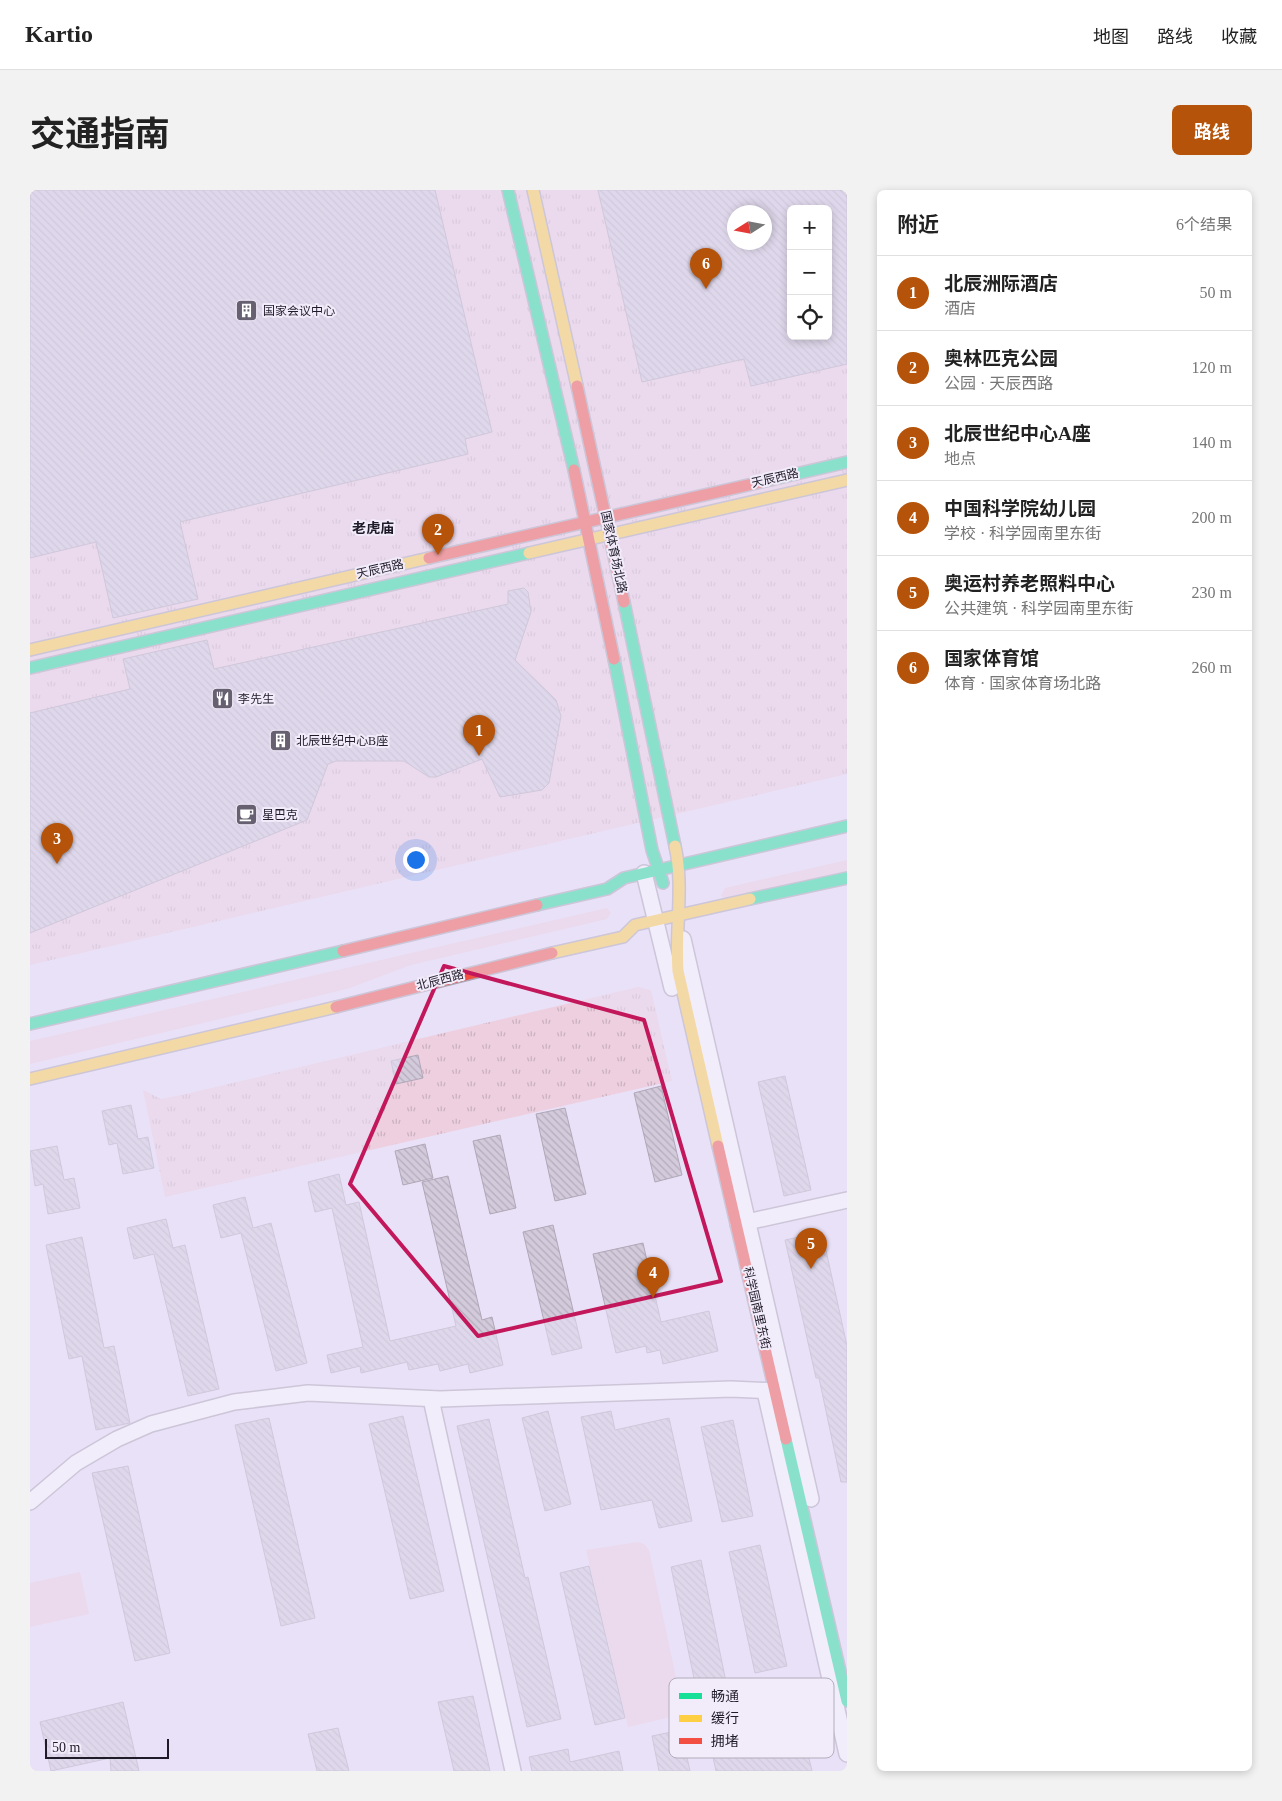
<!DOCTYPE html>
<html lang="zh">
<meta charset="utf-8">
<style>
:root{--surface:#fff;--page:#f2f2f2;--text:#222;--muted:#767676;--line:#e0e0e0;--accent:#b45309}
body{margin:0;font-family:"Times New Roman","Noto Sans SC",serif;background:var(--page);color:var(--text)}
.controls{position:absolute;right:15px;top:15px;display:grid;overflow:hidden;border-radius:8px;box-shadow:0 2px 8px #0003}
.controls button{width:45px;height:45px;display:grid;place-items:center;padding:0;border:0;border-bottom:1px solid var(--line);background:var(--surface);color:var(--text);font:25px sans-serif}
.compass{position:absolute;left:697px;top:15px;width:45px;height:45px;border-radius:50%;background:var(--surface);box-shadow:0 2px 8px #0003;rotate:259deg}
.scale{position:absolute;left:15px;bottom:12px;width:124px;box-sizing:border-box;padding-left:5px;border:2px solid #201b29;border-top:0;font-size:14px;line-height:18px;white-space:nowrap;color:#201b29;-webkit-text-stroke:4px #f1ebfa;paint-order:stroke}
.you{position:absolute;left:385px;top:669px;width:18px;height:18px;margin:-12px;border:4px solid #fff;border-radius:50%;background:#1a73e8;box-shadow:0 0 0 8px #1a73e833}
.badge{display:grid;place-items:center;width:32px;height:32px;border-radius:50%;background:var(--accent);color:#fff;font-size:16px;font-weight:700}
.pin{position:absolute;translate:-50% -41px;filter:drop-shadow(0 1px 2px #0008)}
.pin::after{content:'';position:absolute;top:26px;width:18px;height:15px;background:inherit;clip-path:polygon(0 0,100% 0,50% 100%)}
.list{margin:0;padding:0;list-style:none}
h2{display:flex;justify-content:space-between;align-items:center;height:65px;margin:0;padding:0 20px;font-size:21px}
h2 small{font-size:16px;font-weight:400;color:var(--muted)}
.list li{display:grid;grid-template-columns:32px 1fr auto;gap:15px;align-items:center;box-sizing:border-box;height:75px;padding:0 20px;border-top:1px solid var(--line)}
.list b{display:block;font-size:19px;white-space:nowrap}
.list p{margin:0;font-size:16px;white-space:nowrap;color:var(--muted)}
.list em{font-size:16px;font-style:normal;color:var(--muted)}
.icon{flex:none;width:28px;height:28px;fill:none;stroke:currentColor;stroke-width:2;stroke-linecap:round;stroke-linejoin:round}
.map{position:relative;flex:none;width:817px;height:1581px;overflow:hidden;border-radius:8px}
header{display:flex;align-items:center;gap:30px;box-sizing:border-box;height:70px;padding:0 25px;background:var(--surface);border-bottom:1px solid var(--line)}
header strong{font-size:24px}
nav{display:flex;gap:28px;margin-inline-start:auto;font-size:18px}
.intro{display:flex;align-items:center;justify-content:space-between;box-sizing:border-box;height:120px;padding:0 30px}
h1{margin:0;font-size:35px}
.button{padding:12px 22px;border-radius:8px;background:var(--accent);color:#fff;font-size:18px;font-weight:700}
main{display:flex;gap:30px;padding:0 30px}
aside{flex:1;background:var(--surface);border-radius:8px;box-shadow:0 2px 8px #0003}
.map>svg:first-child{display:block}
.grass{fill:#edcfdf}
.park{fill:url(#park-tufts);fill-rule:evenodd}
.building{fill:url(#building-back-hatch);stroke:#b0a7b7;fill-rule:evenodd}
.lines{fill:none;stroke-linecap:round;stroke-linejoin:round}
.street-casing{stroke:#aaa4b4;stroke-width:18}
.fast-casing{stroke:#aaa4b4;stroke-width:14}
.slow-casing{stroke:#aaa4b4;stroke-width:14}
.jam-casing{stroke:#aaa4b4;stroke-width:14}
.street{stroke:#fcfafe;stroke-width:15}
.fast{stroke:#16e098;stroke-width:11}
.slow{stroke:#ffcf43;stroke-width:11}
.jam{stroke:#f24e42;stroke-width:11}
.marked{fill:none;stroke:#c2185b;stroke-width:4;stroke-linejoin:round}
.labels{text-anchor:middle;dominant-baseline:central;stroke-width:4;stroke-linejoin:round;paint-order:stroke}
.poi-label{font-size:12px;fill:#201b29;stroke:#f1ebfa;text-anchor:start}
.street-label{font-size:12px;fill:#201b29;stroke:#f1ebfa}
.neighbourhood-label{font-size:14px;font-weight:bold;fill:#201b29;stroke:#f1ebfa}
.key{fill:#f1ebfa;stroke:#b2adbb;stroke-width:1}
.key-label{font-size:14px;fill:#201b29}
</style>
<header>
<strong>Kartio</strong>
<nav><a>地图</a><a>路线</a><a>收藏</a></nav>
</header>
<div class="intro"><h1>交通指南</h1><a class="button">路线</a></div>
<main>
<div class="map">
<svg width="817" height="1581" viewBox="0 0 817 1581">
<defs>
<pattern id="park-tufts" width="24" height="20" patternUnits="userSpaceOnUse" patternTransform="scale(1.25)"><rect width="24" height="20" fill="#edcfdf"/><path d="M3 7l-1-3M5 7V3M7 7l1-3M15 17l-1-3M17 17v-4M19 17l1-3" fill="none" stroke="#cbb1bf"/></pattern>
<pattern id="building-back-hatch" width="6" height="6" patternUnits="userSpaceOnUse" patternTransform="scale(1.25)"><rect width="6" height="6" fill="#d3cadb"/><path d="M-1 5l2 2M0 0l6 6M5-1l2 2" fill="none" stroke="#b5adbc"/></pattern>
</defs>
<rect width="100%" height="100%" fill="#e9e1f7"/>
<!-- grass -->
<g class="grass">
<path d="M 817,670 L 817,681 L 693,708 L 691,705 L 695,698 Z"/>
<path d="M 577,718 L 581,723 L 577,729 L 381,775 L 317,799 L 0,874 L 0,851 Z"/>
<path d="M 608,1352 L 614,1354 L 619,1360 L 652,1516 L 650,1522 L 645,1526 L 598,1537 L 556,1360 Z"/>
<path d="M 50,1382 L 59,1424 L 0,1437 L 0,1393 Z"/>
</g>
<!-- park -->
<g class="park">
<path d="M 0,0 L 817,0 L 817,584 L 0,775 ZM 761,19 L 798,19 L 798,146 L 761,146 ZM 704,22 L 734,22 L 734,52 L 704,52 Z"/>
<path d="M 608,797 L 621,800 L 642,891 L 135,1007 L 113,900 L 131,909 L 156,904 Z"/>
</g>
<!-- building -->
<g class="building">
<path d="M 0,0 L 405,0 L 462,242 L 435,249 L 438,264 L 150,332 L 168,409 L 83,428 L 66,352 L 0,368 Z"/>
<path d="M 568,0 L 817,0 L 817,174 L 721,196 L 714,169 L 612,192 ZM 761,19 L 798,19 L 798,146 L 761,146 ZM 704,22 L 734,22 L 734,52 L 704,52 Z"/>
<path d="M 494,398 L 498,402 L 501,422 L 485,470 L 526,510 L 531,526 L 519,593 L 512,600 L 470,607 L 452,569 L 406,587 L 399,587 L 374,571 L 306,571 L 298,574 L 277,630 L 0,743 L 0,523 L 100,499 L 93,469 L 177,450 L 184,479 L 478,414 L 478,401 Z"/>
<path d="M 388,865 L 393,888 L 366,894 L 361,871 Z"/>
<path d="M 755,886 L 781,1000 L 754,1006 L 728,892 Z"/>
<path d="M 631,896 L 652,985 L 625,992 L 604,903 Z"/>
<path d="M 101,915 L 108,949 L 118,947 L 124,978 L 93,984 L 87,953 L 79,955 L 72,921 Z"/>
<path d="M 535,918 L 556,1004 L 525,1011 L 506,924 Z"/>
<path d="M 470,945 L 486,1018 L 460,1024 L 443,951 Z"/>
<path d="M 395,954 L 403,988 L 373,995 L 365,961 Z"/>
<path d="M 27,956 L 34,990 L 44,988 L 50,1018 L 18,1024 L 13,994 L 5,996 L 0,961 Z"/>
<path d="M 309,984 L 316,1015 L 329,1012 L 360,1151 L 426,1136 L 392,992 L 418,986 L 452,1130 L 462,1127 L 473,1175 L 440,1183 L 438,1174 L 410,1181 L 408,1174 L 379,1180 L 377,1172 L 331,1183 L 330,1176 L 301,1183 L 297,1165 L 333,1157 L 302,1018 L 285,1022 L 278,992 Z"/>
<path d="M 215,1007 L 223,1038 L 241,1033 L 277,1173 L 246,1181 L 211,1043 L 191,1048 L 183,1015 Z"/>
<path d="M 136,1029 L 143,1058 L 155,1055 L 189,1199 L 158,1206 L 124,1064 L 104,1069 L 97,1038 Z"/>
<path d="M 523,1035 L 552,1158 L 522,1165 L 493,1042 Z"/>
<path d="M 792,1042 L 817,1156 L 817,1292 L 811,1292 L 789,1188 L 786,1188 L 755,1050 Z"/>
<path d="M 52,1047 L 74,1158 L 84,1156 L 100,1233 L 66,1240 L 52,1166 L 39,1169 L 16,1055 Z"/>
<path d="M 613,1053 L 631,1132 L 679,1121 L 688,1161 L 633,1174 L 630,1160 L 617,1163 L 616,1156 L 586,1163 L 563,1064 Z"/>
<path d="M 518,1221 L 541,1314 L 515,1321 L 492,1228 Z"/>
<path d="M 581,1221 L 585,1240 L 639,1228 L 662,1331 L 629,1338 L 622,1310 L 571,1320 L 551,1227 Z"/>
<path d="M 373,1226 L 414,1401 L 380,1409 L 339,1234 Z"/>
<path d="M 239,1228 L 285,1428 L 251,1436 L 205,1235 Z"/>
<path d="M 459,1229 L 495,1388 L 498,1387 L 531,1529 L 497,1537 L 427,1236 Z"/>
<path d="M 703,1230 L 723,1326 L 692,1332 L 671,1237 Z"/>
<path d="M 98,1276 L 140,1463 L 105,1471 L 62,1283 Z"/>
<path d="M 730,1355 L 757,1476 L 725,1483 L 699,1362 Z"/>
<path d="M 671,1370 L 696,1492 L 666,1498 L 641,1377 Z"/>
<path d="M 559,1376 L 595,1528 L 565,1535 L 530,1383 Z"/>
<path d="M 763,1501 L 782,1581 L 686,1581 L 680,1554 L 738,1540 L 730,1509 Z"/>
<path d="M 443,1506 L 460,1581 L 424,1581 L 408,1512 Z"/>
<path d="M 93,1512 L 109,1581 L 81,1581 L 80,1568 L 21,1581 L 10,1532 Z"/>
<path d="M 308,1538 L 319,1581 L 287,1581 L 278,1544 Z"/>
<path d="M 651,1540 L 660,1581 L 629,1581 L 622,1546 Z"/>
<path d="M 538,1559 L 540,1572 L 589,1561 L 593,1581 L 502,1581 L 499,1567 Z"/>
</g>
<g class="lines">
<defs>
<g id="street">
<path d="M 614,683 L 642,798"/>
<path d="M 653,749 L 781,1309"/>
<path d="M 708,1034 L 817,1010"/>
<path d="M 736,1206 L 817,1564"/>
<path d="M 401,1209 L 483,1581"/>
<path d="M 0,1312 L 46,1273 L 87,1249 L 121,1234 L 204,1212 L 278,1203 L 410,1209 L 701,1199 L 746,1201"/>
</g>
<g id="fast">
<path d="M 478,0 L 544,280"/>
<path d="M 740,290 L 817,272"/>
<path d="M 594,412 L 645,656"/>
<path d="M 584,469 L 622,660 L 633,693"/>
<path d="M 0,478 L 499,363"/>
<path d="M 720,709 L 817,688"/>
<path d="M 507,715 L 577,699 L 594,688 L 817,636"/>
<path d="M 0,834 L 313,761"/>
<path d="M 756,1249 L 817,1511"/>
</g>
<g id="slow">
<path d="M 503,0 L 547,196"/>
<path d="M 499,363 L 817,290"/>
<path d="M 0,460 L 399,368"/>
<path d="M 645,656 C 654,696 645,739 648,781 L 688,956"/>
<path d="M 522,763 L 593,747 L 605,735 L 720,709"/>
<path d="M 0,889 L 306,817"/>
</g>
<g id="jam">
<path d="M 547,196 L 594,412"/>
<path d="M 544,280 L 584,469"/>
<path d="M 399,368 L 740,290"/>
<path d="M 313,761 L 507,715"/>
<path d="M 306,817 L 522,763"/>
<path d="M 688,956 L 756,1249"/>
</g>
</defs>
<!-- street casing -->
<use href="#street" class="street-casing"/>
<!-- fast casing -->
<use href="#fast" class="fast-casing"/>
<!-- slow casing -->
<use href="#slow" class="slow-casing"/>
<!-- jam casing -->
<use href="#jam" class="jam-casing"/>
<!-- street -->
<use href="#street" class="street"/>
<!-- fast -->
<use href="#fast" class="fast"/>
<!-- slow -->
<use href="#slow" class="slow"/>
<!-- jam -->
<use href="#jam" class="jam"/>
</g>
<!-- marked area -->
<path d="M0 0H817V1581H0ZM 414,776 L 614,830 L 691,1091 L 448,1146 L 320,994 Z" fill="#e9e1f7" fill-opacity=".55" fill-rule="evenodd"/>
<path class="marked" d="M 414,776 L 614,830 L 691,1091 L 448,1146 L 320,994 Z"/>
<!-- icons -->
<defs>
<symbol id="building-square" viewBox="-11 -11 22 22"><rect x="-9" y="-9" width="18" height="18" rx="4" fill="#666071" stroke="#f1ebfa"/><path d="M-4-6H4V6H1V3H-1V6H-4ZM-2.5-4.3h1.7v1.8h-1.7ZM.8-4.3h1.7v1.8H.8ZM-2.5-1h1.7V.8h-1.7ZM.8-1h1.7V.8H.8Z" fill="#fff"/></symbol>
<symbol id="restaurant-square" viewBox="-11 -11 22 22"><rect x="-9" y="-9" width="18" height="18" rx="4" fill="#666071" stroke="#f1ebfa"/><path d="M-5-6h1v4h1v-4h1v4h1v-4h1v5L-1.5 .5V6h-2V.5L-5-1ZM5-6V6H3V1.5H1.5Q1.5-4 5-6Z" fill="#fff"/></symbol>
<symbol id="cafe-square" viewBox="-11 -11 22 22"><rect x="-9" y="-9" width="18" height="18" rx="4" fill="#666071" stroke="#f1ebfa"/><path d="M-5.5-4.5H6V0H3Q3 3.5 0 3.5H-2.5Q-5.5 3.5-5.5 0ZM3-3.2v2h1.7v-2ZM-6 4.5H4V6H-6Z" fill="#fff"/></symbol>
</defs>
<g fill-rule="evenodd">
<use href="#building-square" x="204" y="108" width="25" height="25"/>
<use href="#restaurant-square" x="180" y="496" width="25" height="25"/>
<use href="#building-square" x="238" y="538" width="25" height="25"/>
<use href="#cafe-square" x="204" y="612" width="25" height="25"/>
</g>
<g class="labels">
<!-- poi labels -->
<g class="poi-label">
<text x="233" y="121">国家会议中心</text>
<text x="208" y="509">李先生</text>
<text x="266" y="551">北辰世纪中心B座</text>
<text x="232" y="625">星巴克</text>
</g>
<!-- street labels -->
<g class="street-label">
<text transform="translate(745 288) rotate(-13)">天辰西路</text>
<text transform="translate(584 362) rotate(78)">国家体育场北路</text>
<text transform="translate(350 379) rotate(-13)">天辰西路</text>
<text transform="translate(410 790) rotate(-15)">北辰西路</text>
<text transform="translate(727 1118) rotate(77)">科学园南里东街</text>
</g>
<!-- neighbourhood labels -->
<g class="neighbourhood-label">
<text x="343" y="338">老虎庙</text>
</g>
</g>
<!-- legend -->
<rect x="639" y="1488" width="165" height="80" rx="8" class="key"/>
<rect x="649" y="1503" width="23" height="6" fill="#16e098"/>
<rect x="649" y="1525" width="23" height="7" fill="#ffcf43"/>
<rect x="649" y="1548" width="23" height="6" fill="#f24e42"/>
<g class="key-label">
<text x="681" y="1511">畅通</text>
<text x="681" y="1533">缓行</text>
<text x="681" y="1556">拥堵</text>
</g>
</svg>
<div class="controls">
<button>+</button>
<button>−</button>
<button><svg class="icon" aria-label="locate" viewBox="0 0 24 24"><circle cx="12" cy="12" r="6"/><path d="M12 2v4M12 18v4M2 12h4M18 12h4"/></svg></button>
</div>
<svg class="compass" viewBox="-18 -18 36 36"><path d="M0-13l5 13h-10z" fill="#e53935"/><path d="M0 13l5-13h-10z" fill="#767676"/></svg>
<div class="scale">50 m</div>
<div class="you"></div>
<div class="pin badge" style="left:449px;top:566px">1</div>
<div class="pin badge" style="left:408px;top:365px">2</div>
<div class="pin badge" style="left:27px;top:674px">3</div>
<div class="pin badge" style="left:623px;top:1108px">4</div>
<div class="pin badge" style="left:781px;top:1079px">5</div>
<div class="pin badge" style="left:676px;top:99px">6</div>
</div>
<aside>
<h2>附近<small>6个结果</small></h2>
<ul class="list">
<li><span class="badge">1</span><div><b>北辰洲际酒店</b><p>酒店</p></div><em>50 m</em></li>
<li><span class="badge">2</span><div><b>奥林匹克公园</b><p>公园 · 天辰西路</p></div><em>120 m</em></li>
<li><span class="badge">3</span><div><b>北辰世纪中心A座</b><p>地点</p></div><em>140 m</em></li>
<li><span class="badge">4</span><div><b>中国科学院幼儿园</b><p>学校 · 科学园南里东街</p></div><em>200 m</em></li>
<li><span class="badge">5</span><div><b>奥运村养老照料中心</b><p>公共建筑 · 科学园南里东街</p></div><em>230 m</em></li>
<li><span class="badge">6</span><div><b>国家体育馆</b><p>体育 · 国家体育场北路</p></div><em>260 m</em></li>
</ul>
</aside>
</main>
